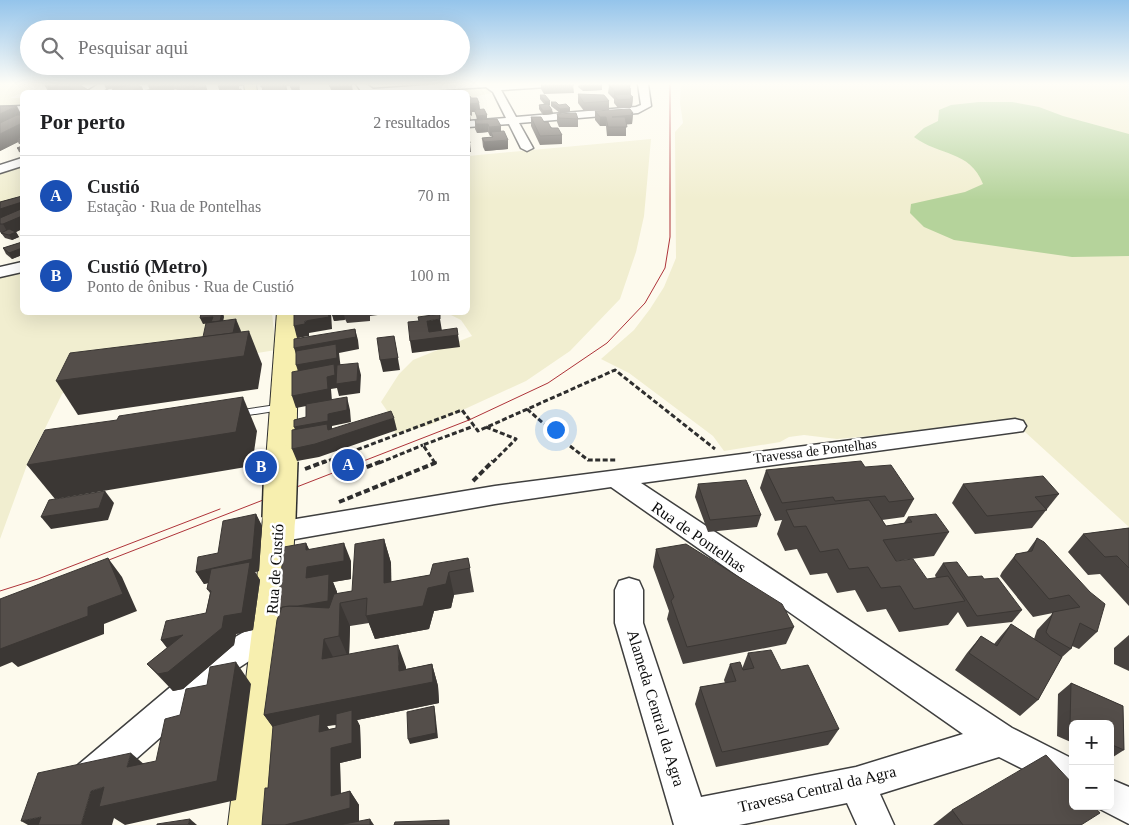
<!DOCTYPE html>
<html lang="pt">
<meta charset="utf-8">
<style>
:root{--surface:#fff;--page:#f2f2f2;--text:#202124;--muted:#757577;--line:#e0e0e0;--accent:#ae3339}
body{margin:0;font-family:"Times New Roman",serif;background:var(--page);color:var(--text)}
.controls{position:absolute;right:15px;bottom:15px;display:grid;overflow:hidden;border-radius:8px;box-shadow:0 5px 20px #0002}
.controls button{width:45px;height:45px;display:grid;place-items:center;padding:0;border:0;border-bottom:1px solid var(--line);background:var(--surface);color:var(--text);font:25px sans-serif}
.you{position:absolute;left:555px;top:429px;width:18px;height:18px;margin:-12px;border:4px solid #fff;border-radius:50%;background:#1a73e8;box-shadow:0 0 0 8px #1a73e833}
.badge{display:grid;place-items:center;width:32px;height:32px;border-radius:50%;background:var(--accent);color:#fff;font-size:16px;font-weight:700}
.pin{position:absolute;translate:-50% -50%;border:2px solid #fff;box-shadow:0 1px 5px #0006}
.list{margin:0;padding:0;list-style:none}
h2{display:flex;justify-content:space-between;align-items:center;height:65px;margin:0;padding:0 20px;font-size:21px}
h2 small{font-size:16px;font-weight:400;color:var(--muted)}
.list li{display:grid;grid-template-columns:32px 1fr auto;gap:15px;align-items:center;box-sizing:border-box;height:80px;padding:0 20px;border-top:1px solid var(--line)}
.list b{display:block;font-size:19px;white-space:nowrap}
.list p{margin:0;font-size:16px;white-space:nowrap;color:var(--muted)}
.list em{font-size:16px;font-style:normal;color:var(--muted)}
.icon{flex:none;width:28px;height:28px;fill:none;stroke:currentColor;stroke-width:2;stroke-linecap:round;stroke-linejoin:round}
.map{position:relative;flex:none;width:1129px;height:825px;overflow:hidden}
.search{position:absolute;background:var(--surface);box-shadow:0 5px 20px #0002;left:20px;top:20px;width:450px;height:55px;display:flex;align-items:center;gap:12px;box-sizing:border-box;padding:0 18px;border-radius:28px;color:var(--muted);font-size:19px}
.panel{position:absolute;background:var(--surface);box-shadow:0 5px 20px #0002;left:20px;top:90px;width:450px;height:225px;border-radius:8px}
.map>svg:first-child{display:block}
.farmland{fill:#f1eed0}
.forest{fill:#b5d39b}
.lines{fill:none;stroke-linecap:round;stroke-linejoin:round}
.service-casing{stroke:#3f3f3f;stroke-width:2}
.minor-casing{stroke:#3f3f3f;stroke-width:3}
.secondary-casing{stroke:#2e2e2e;stroke-width:2}
.path-far1{stroke:#2e2e2e;stroke-width:3;stroke-dasharray:5 2.5;stroke-linecap:butt}
.path{stroke:#2e2e2e;stroke-width:4;stroke-dasharray:6 3;stroke-linecap:butt}
.service{fill:#fff;fill-rule:evenodd}
.minor{fill:#fff;fill-rule:evenodd}
.secondary{fill:#f7efaf;fill-rule:evenodd}
.tram{stroke:#ae3339;stroke-width:1}
.secondary-bridge-casing{stroke:#2e2e2e;stroke-width:36;stroke-linecap:butt}
.secondary-bridge{stroke:#f7efaf;stroke-width:33}
.wall{fill:#484340;fill-rule:evenodd}
.shaded-wall{fill:#3b3734}
.building{fill:#544e4a;stroke:#3b3734}
.labels{text-anchor:middle;dominant-baseline:central;stroke-width:5;stroke-linejoin:round;paint-order:stroke}
.street-label{font-size:14px;fill:#0c0c0c;stroke:#fff}
.near-street-label{font-size:16px;fill:#0c0c0c;stroke:#fff}
</style>
<div class="map">
<svg width="1129" height="825" viewBox="0 0 1129 825">
<rect width="100%" height="100%" fill="#fdfaed"/>
<!-- farmland -->
<g class="farmland">
<path d="M 0,84 L 29,84 L 30,89 L 10,98 L 22,98 L 22,110 L 0,111 Z"/>
<path d="M 371,84 L 530,84 L 511,85 L 501,91 L 468,98 L 468,92 L 358,92 L 368,90 L 372,87 Z"/>
<path d="M 681,84 L 1129,84 L 1129,527 L 1013,421 L 1007,423 L 837,439 L 804,435 L 789,437 L 780,442 L 724,451 L 713,436 L 629,373 L 601,359 L 634,330 L 650,309 L 664,287 L 676,258 L 675,132 L 683,123 L 680,103 Z"/>
<path d="M 651,139 L 644,216 L 636,252 L 620,299 L 570,351 L 526,381 L 430,425 L 395,434 L 390,415 L 381,402 L 399,374 L 413,360 L 472,336 L 461,320 L 447,313 L 468,312 L 468,156 Z"/>
<path d="M 22,167 L 22,211 L 0,220 L 0,173 Z"/>
<path d="M 22,271 L 22,312 L 272,313 L 276,350 L 78,381 L 62,394 L 27,465 L 0,539 L 0,276 Z"/>
</g>
<!-- forest -->
<path class="forest" d="M 979,102 L 1012,102 L 1039,107 L 1063,116 L 1129,134 L 1129,256 L 1072,257 L 954,240 L 924,227 L 910,213 L 911,204 L 965,192 L 983,184 C 970,150 939,156 914,137 L 924,128 L 938,121 L 939,110 L 951,105 Z"/>
<g class="lines">
<defs>
<path id="service" d="M 283,404 L 288,407 L 287,409 L 236,417 L 231,414 L 236,411 Z"/>
<g id="minor">
<path d="M 84,84 L 96,84 L 85,91 L 79,91 L 79,87 Z"/>
<path d="M 147,84 L 175,84 L 170,87 L 127,92 L 104,92 L 109,89 Z"/>
<path d="M 356,84 L 366,84 L 373,89 L 444,84 L 552,84 L 547,87 L 501,90 L 516,117 L 636,107 L 641,105 L 638,84 L 648,84 L 651,106 L 638,113 L 519,123 L 533,148 L 527,151 L 521,148 L 509,124 L 468,127 L 468,121 L 506,118 L 493,92 L 486,87 L 406,92 L 365,92 L 361,91 Z"/>
<path d="M 22,106 L 22,112 L 0,113 L 0,107 Z"/>
<path d="M 22,158 L 22,166 L 0,173 L 0,165 Z"/>
<path d="M 22,262 L 22,272 L 0,277 L 0,267 Z"/>
<path d="M 1015,419 L 1023,421 L 1026,426 L 1023,431 L 641,483 L 1012,728 L 1073,759 L 1073,794 L 999,757 L 880,794 L 894,825 L 857,825 L 847,803 L 739,825 L 674,825 L 615,623 L 615,590 L 619,581 L 629,578 L 639,581 L 643,590 L 643,623 L 701,797 L 856,767 L 963,734 L 611,487 L 495,504 L 278,542 L 269,539 L 265,532 L 269,525 L 278,522 L 495,486 Z"/>
<path d="M 271,618 L 281,622 L 286,631 L 281,640 L 240,667 L 102,789 L 90,794 L 78,789 L 73,777 L 78,765 L 218,647 L 261,622 Z"/>
<path d="M 1110,779 L 1129,787 L 1129,824 L 1098,808 L 1097,806 L 1110,806 Z"/>
</g>
<g id="secondary">
<path d="M 244,84 L 256,84 L 257,92 L 245,92 Z"/>
<path d="M 277,312 L 299,312 L 296,461 L 292,469 L 281,472 L 270,469 L 266,461 Z"/>
<path d="M 279,505 L 290,509 L 295,518 L 290,631 L 274,825 L 228,825 L 252,631 L 263,518 L 268,509 Z"/>
</g>
</defs>
<!-- service casing -->
<use href="#service" class="service-casing"/>
<!-- minor casing -->
<use href="#minor" class="minor-casing"/>
<!-- secondary casing -->
<use href="#secondary" class="secondary-casing"/>
<!-- path-far1 -->
<g class="path-far1">
<path d="M 527,409 L 544,424"/>
<path d="M 486,427 L 516,439 L 492,463"/>
<path d="M 570,446 L 588,460 L 617,460"/>
<path d="M 322,463 L 462,410 L 478,431 L 615,370 L 715,449"/>
<path d="M 379,463 L 423,445"/>
<path d="M 435,463 L 423,445 L 474,426"/>
</g>
<!-- path -->
<g class="path">
<path d="M 305,469 L 326,461"/>
<path d="M 350,474 L 382,461"/>
<path d="M 473,481 L 493,461"/>
<path d="M 339,502 L 435,463 L 434,461"/>
</g>
<!-- service -->
<use href="#service" class="service"/>
<!-- minor -->
<use href="#minor" class="minor"/>
<!-- secondary -->
<use href="#secondary" class="secondary"/>
<!-- tram -->
<g class="tram">
<path d="M 96,565 L 469,420 L 548,383 L 607,343 L 645,303 L 665,268 L 670,237 L 670,84"/>
<path d="M 0,591 L 38,579 L 220,509"/>
</g>
<defs>
<path id="secondary-bridge" d="M 279,518 L 281,461"/>
</defs>
<!-- secondary-bridge casing -->
<use href="#secondary-bridge" class="secondary-bridge-casing"/>
<!-- secondary-bridge -->
<use href="#secondary-bridge" class="secondary-bridge"/>
</g>
<!-- wall -->
<g class="wall">
<path d="M 44,84 L 78,84 L 90,91 L 91,92 L 49,92 L 45,86 L 46,85 Z"/>
<path d="M 147,84 L 205,84 L 208,92 L 185,92 L 174,89 L 175,92 L 145,92 L 144,91 L 150,90 Z"/>
<path d="M 541,84 L 573,84 L 574,93 L 544,94 L 541,89 Z"/>
<path d="M 579,84 L 602,84 L 602,90 L 583,91 L 578,87 Z"/>
<path d="M 607,84 L 631,84 L 630,88 L 631,89 L 631,95 L 633,97 L 632,106 L 631,106 L 631,108 L 618,108 L 614,103 L 614,99 L 608,93 L 609,86 Z"/>
<path d="M 578,94 L 609,101 L 609,110 L 584,111 L 578,103 Z"/>
<path d="M 540,95 L 550,101 L 549,105 L 552,110 L 553,114 L 543,115 L 539,109 L 539,105 L 544,104 L 540,99 Z"/>
<path d="M 468,96 L 479,103 L 480,109 L 487,119 L 477,120 L 475,112 L 472,112 L 472,116 L 470,115 L 471,121 L 468,121 Z"/>
<path d="M 551,102 L 570,108 L 570,112 L 560,113 L 578,119 L 578,127 L 559,127 L 557,122 L 557,114 L 560,113 L 551,106 Z"/>
<path d="M 0,106 L 21,114 L 20,115 L 22,115 L 22,144 L 19,144 L 18,142 L 0,151 Z"/>
<path d="M 595,111 L 633,113 L 632,124 L 626,124 L 626,136 L 607,136 L 606,126 L 600,126 L 595,120 Z"/>
<path d="M 531,117 L 544,122 L 562,135 L 562,144 L 540,145 L 531,126 Z"/>
<path d="M 497,119 L 501,131 L 508,149 L 485,151 L 483,147 L 482,138 L 492,137 L 491,136 L 490,136 L 488,132 L 477,133 L 475,129 L 475,120 Z"/>
<path d="M 22,146 L 22,153 L 19,152 L 17,148 Z"/>
<path d="M 22,196 L 22,229 L 16,232 L 19,237 L 12,240 L 5,238 L 1,233 L 0,232 L 0,202 Z"/>
<path d="M 22,242 L 22,255 L 12,259 L 6,254 L 3,248 Z"/>
<path d="M 332,312 L 401,312 L 370,316 L 370,321 L 347,323 L 345,319 L 334,321 Z"/>
<path d="M 865,467 L 914,499 L 904,517 L 882,520 L 886,526 L 904,523 L 908,517 L 949,532 L 934,556 L 896,561 L 927,579 L 936,578 L 935,575 L 943,563 L 968,577 L 984,579 L 1022,610 L 1012,622 L 967,627 L 958,612 L 948,625 L 899,632 L 886,609 L 867,612 L 855,590 L 837,593 L 827,573 L 810,575 L 797,549 L 785,551 L 777,534 L 782,520 L 775,521 L 760,488 L 766,470 Z"/>
<path d="M 698,484 L 761,515 L 757,527 L 708,532 L 695,497 Z"/>
<path d="M 963,484 L 1059,494 L 1032,528 L 975,534 L 952,503 Z"/>
<path d="M 256,514 L 262,526 L 259,571 L 255,572 L 260,580 L 253,630 L 236,634 L 234,645 L 183,689 L 173,691 L 147,664 L 167,648 L 161,640 L 206,613 L 210,593 L 207,589 L 208,583 L 204,584 L 196,572 L 218,553 Z"/>
<path d="M 1129,528 L 1129,606 L 1100,574 L 1088,575 L 1068,552 L 1083,534 Z"/>
<path d="M 1037,538 L 1097,632 L 1079,649 L 1072,646 L 1071,649 L 1061,658 L 1038,700 L 1020,716 L 955,670 L 967,653 L 981,636 L 994,644 L 1011,624 L 1034,639 L 1037,630 L 1053,613 L 1033,617 L 1000,576 L 1002,572 L 1016,554 L 1027,552 Z"/>
<path d="M 384,539 L 391,563 L 391,582 L 430,575 L 468,558 L 474,592 L 454,595 L 451,608 L 434,611 L 429,629 L 375,639 L 369,623 L 350,626 L 349,654 L 406,667 L 406,669 L 432,664 L 438,686 L 439,703 L 357,720 L 360,726 L 361,758 L 340,763 L 341,794 L 350,791 L 359,805 L 359,821 L 374,825 L 262,825 L 268,788 L 273,727 L 264,715 L 279,615 L 277,610 L 306,543 L 309,549 L 351,561 L 351,579 L 333,582 L 337,592 L 337,594 L 352,591 ZM 336,725 L 336,728 L 329,729 L 327,726 Z"/>
<path d="M 656,549 L 794,627 L 786,644 L 683,664 L 667,619 L 669,611 L 653,567 Z"/>
<path d="M 1129,635 L 1129,671 L 1114,664 L 1114,648 Z"/>
<path d="M 748,653 L 781,670 L 839,729 L 828,745 L 716,767 L 695,704 L 700,687 L 725,683 L 724,680 L 730,664 L 742,669 Z"/>
<path d="M 1071,683 L 1123,706 L 1124,750 L 1110,759 L 1110,724 L 1073,724 L 1073,743 L 1057,736 L 1058,694 Z"/>
<path d="M 952,810 L 1081,825 L 933,825 Z"/>
</g>
<!-- shaded-wall -->
<g class="shaded-wall">
<path d="M 55,84 L 67,84 L 56,85 L 59,92 L 49,92 L 45,86 Z"/>
<path d="M 104,84 L 140,84 L 106,89 Z"/>
<path d="M 173,84 L 175,92 L 159,92 L 157,87 Z"/>
<path d="M 205,84 L 208,92 L 189,92 L 186,86 L 194,85 Z"/>
<path d="M 217,84 L 244,84 L 244,86 L 239,86 L 239,90 L 241,89 L 242,92 L 232,92 L 221,89 L 222,91 L 220,92 Z"/>
<path d="M 273,84 L 299,84 L 300,92 L 292,92 L 291,88 L 299,85 L 286,86 L 288,92 L 285,92 L 284,86 Z"/>
<path d="M 583,84 L 602,84 L 602,90 L 583,91 Z"/>
<path d="M 352,85 L 353,92 L 332,92 L 330,87 Z"/>
<path d="M 70,86 L 69,88 L 72,92 L 64,92 L 61,87 Z"/>
<path d="M 142,87 L 144,92 L 134,92 L 133,90 Z"/>
<path d="M 631,89 L 630,97 L 614,95 L 614,91 Z"/>
<path d="M 633,97 L 632,106 L 631,106 L 632,99 L 630,98 Z"/>
<rect x="545" y="101" width="5" height="4"/>
<path d="M 479,103 L 480,112 L 474,110 L 475,112 L 472,112 L 470,104 Z"/>
<path d="M 17,106 L 21,114 L 0,125 L 0,114 Z"/>
<path d="M 570,108 L 570,112 L 560,113 L 560,109 Z"/>
<path d="M 552,110 L 553,114 L 543,115 L 543,111 Z"/>
<path d="M 631,113 L 633,113 L 632,124 L 612,126 L 612,117 Z"/>
<path d="M 487,115 L 487,119 L 477,120 L 477,116 Z"/>
<rect x="600" y="117" width="6" height="9"/>
<path d="M 22,123 L 22,139 L 17,139 L 18,142 L 0,151 L 0,134 Z"/>
<path d="M 476,124 L 488,124 L 488,132 L 477,133 Z"/>
<path d="M 501,126 L 501,135 L 491,132 L 491,136 L 490,136 L 489,127 Z"/>
<path d="M 508,140 L 508,149 L 485,151 L 484,142 Z"/>
<path d="M 468,143 L 470,143 L 471,152 L 468,152 Z"/>
<path d="M 22,202 L 22,229 L 16,232 L 19,237 L 12,240 L 3,224 L 0,222 L 0,209 Z"/>
<path d="M 22,248 L 22,255 L 12,259 L 9,253 Z"/>
<path d="M 223,312 L 224,317 L 222,327 L 211,323 L 203,324 L 200,318 Z"/>
<path d="M 328,312 L 331,312 L 332,329 L 309,333 L 309,336 L 297,338 L 294,326 Z"/>
<path d="M 344,314 L 345,320 L 334,321 L 332,315 Z"/>
<path d="M 236,319 L 241,331 L 238,347 L 202,339 Z"/>
<path d="M 440,319 L 442,331 L 458,335 L 460,347 L 412,353 L 410,341 L 427,321 Z"/>
<path d="M 355,329 L 358,340 L 359,349 L 339,353 L 341,370 L 358,363 L 361,375 L 360,393 L 339,396 L 337,388 L 331,389 L 332,401 L 296,408 L 292,396 L 300,377 L 296,365 L 298,360 L 294,348 Z"/>
<path d="M 249,331 L 262,364 L 258,389 L 78,415 L 56,381 Z"/>
<path d="M 394,336 L 400,370 L 383,372 L 380,360 Z"/>
<path d="M 243,397 L 257,431 L 252,466 L 55,499 L 27,465 Z"/>
<path d="M 347,397 L 350,410 L 351,422 L 332,426 L 332,434 L 394,418 L 397,430 L 319,457 L 297,461 L 292,449 L 299,440 L 294,427 L 328,414 Z"/>
<path d="M 105,491 L 114,503 L 108,520 L 51,529 L 41,517 Z"/>
<path d="M 256,514 L 262,526 L 259,571 L 255,572 L 260,580 L 253,630 L 236,634 L 234,645 L 183,689 L 173,691 L 158,674 L 175,657 L 161,640 L 224,616 L 248,574 L 204,584 L 196,572 L 252,559 Z"/>
<path d="M 384,539 L 391,563 L 392,607 L 384,583 Z"/>
<path d="M 306,543 L 314,561 L 344,543 L 351,561 L 351,579 L 333,582 L 337,592 L 335,618 L 286,628 L 277,610 L 306,578 Z"/>
<path d="M 108,558 L 122,577 L 137,611 L 104,624 L 104,634 L 18,667 L 12,662 L 0,667 L 0,644 L 88,607 Z"/>
<path d="M 449,572 L 454,595 L 451,608 L 434,611 L 429,629 L 375,639 L 366,616 L 428,588 Z"/>
<path d="M 340,603 L 350,626 L 349,659 L 339,636 Z"/>
<path d="M 324,639 L 335,661 L 322,659 Z"/>
<path d="M 398,645 L 406,667 L 407,687 L 432,664 L 438,686 L 439,703 L 357,720 L 360,726 L 361,758 L 340,763 L 341,810 L 331,796 L 331,748 L 352,721 L 327,726 L 329,730 L 329,747 L 279,736 L 264,715 L 399,671 Z"/>
<path d="M 236,662 L 251,684 L 236,800 L 125,825 L 114,818 L 112,825 L 81,825 L 91,791 L 104,787 L 124,802 Z"/>
<path d="M 434,706 L 435,711 L 438,738 L 410,744 L 408,739 Z"/>
<path d="M 131,753 L 153,772 L 127,767 Z"/>
<path d="M 350,791 L 359,805 L 359,821 L 345,825 L 285,825 Z"/>
<path d="M 41,817 L 55,825 L 28,825 L 21,821 Z"/>
<path d="M 190,819 L 197,825 L 188,825 Z"/>
<path d="M 370,819 L 374,825 L 370,825 Z"/>
</g>
<!-- building -->
<g class="building">
<path d="M 46,84 L 56,84 L 55,87 L 49,88 L 49,86 L 45,86 Z"/>
<path d="M 62,84 L 78,84 L 90,91 L 82,92 L 73,92 L 74,90 L 69,88 L 70,86 L 61,87 L 56,85 Z"/>
<path d="M 135,84 L 142,87 L 133,90 L 137,92 L 118,92 L 112,89 Z"/>
<path d="M 149,84 L 171,84 L 157,87 Z"/>
<path d="M 180,84 L 205,84 L 206,87 L 189,90 L 189,87 L 195,87 L 194,85 L 186,86 Z"/>
<path d="M 261,84 L 282,84 L 282,86 L 286,86 L 285,92 L 262,92 L 263,87 L 261,87 Z"/>
<path d="M 290,84 L 299,84 L 299,88 L 291,88 Z"/>
<path d="M 329,84 L 352,84 L 352,85 L 330,87 Z"/>
<path d="M 542,84 L 573,84 L 574,85 L 543,86 Z"/>
<path d="M 625,84 L 631,89 L 614,91 L 609,85 Z"/>
<path d="M 235,88 L 235,90 L 241,89 L 241,91 L 232,92 L 224,92 L 221,89 Z"/>
<path d="M 150,90 L 154,92 L 147,92 L 144,91 Z"/>
<path d="M 578,94 L 604,95 L 609,101 L 584,103 Z"/>
<path d="M 629,94 L 633,97 L 630,98 L 632,99 L 618,100 L 614,95 Z"/>
<path d="M 540,95 L 545,95 L 550,101 L 545,101 Z"/>
<path d="M 468,96 L 470,96 L 471,98 L 477,98 L 479,103 L 470,104 L 471,107 L 468,107 Z"/>
<path d="M 551,102 L 556,102 L 559,105 L 566,104 L 570,108 L 560,109 Z"/>
<path d="M 548,104 L 552,110 L 543,111 L 539,105 Z"/>
<path d="M 0,106 L 17,106 L 0,114 Z"/>
<path d="M 468,107 L 469,107 L 470,112 L 468,112 Z"/>
<path d="M 484,109 L 487,115 L 477,116 L 474,110 Z"/>
<path d="M 630,109 L 633,113 L 631,113 L 633,115 L 612,117 L 625,117 L 627,127 L 608,127 L 606,117 L 600,117 L 595,111 Z"/>
<path d="M 576,113 L 578,119 L 559,118 L 557,114 Z"/>
<path d="M 17,115 L 22,115 L 22,123 L 0,134 L 0,123 Z"/>
<path d="M 531,117 L 541,117 L 544,122 L 548,122 L 551,128 L 558,128 L 562,135 L 540,136 Z"/>
<path d="M 497,119 L 501,126 L 489,127 L 488,124 L 476,124 L 475,120 Z"/>
<path d="M 504,131 L 508,140 L 484,142 L 482,138 L 493,137 L 491,132 Z"/>
<path d="M 468,134 L 470,143 L 468,143 Z"/>
<path d="M 22,136 L 22,139 L 17,139 Z"/>
<path d="M 22,146 L 22,150 L 17,148 Z"/>
<path d="M 22,196 L 22,202 L 0,209 L 0,202 Z"/>
<path d="M 21,209 L 22,210 L 22,216 L 3,224 L 0,224 L 0,218 Z"/>
<path d="M 9,229 L 16,232 L 9,235 L 1,233 Z"/>
<path d="M 22,242 L 22,248 L 9,253 L 3,248 Z"/>
<path d="M 211,312 L 222,312 L 220,321 L 211,322 L 213,317 L 200,318 L 201,314 Z"/>
<path d="M 294,312 L 328,312 L 329,317 L 305,321 L 305,324 L 294,326 Z"/>
<path d="M 332,312 L 344,312 L 344,314 L 332,315 Z"/>
<path d="M 440,314 L 440,319 L 427,321 L 429,332 L 457,328 L 458,335 L 410,341 L 408,322 L 419,321 L 418,317 Z"/>
<path d="M 236,319 L 233,333 L 203,337 L 206,323 Z"/>
<path d="M 355,329 L 356,337 L 294,348 L 294,339 Z"/>
<path d="M 249,331 L 244,356 L 56,381 L 70,353 Z"/>
<path d="M 394,336 L 398,358 L 380,360 L 377,338 Z"/>
<path d="M 336,344 L 337,358 L 296,365 L 296,351 Z"/>
<path d="M 358,363 L 357,381 L 336,384 L 337,365 Z"/>
<path d="M 334,364 L 335,375 L 327,377 L 328,389 L 292,396 L 292,372 Z"/>
<path d="M 243,397 L 236,432 L 27,465 L 45,430 L 117,420 L 119,416 Z"/>
<path d="M 347,397 L 347,410 L 328,414 L 328,421 L 294,427 L 294,420 L 306,417 L 306,404 Z"/>
<path d="M 391,411 L 394,418 L 315,444 L 292,449 L 292,430 L 327,424 L 328,430 Z"/>
<path d="M 861,461 L 865,467 L 891,465 L 914,499 L 889,502 L 885,496 L 835,501 L 833,497 L 782,503 L 766,470 Z"/>
<path d="M 1043,476 L 1059,494 L 1035,497 L 1047,510 L 987,516 L 963,484 Z"/>
<path d="M 746,480 L 761,515 L 710,520 L 698,484 Z"/>
<path d="M 105,491 L 99,508 L 41,517 L 49,500 Z"/>
<path d="M 869,500 L 886,526 L 912,522 L 908,517 L 936,514 L 949,532 L 883,540 L 896,561 L 913,559 L 927,579 L 948,576 L 965,601 L 914,609 L 900,586 L 881,588 L 868,567 L 849,569 L 838,549 L 820,552 L 806,526 L 794,527 L 786,510 Z"/>
<path d="M 256,514 L 252,559 L 196,572 L 198,557 L 218,553 L 223,521 Z"/>
<path d="M 1129,528 L 1129,568 L 1117,556 L 1105,557 L 1083,534 Z"/>
<path d="M 1037,538 L 1044,542 L 1090,592 L 1105,604 L 1097,632 L 1080,623 L 1071,649 L 1050,637 L 1046,632 L 1053,612 L 1080,607 L 1069,595 L 1049,599 L 1014,558 L 1016,554 L 1032,551 Z"/>
<path d="M 384,539 L 384,583 L 430,575 L 433,564 L 468,558 L 470,568 L 449,572 L 446,584 L 428,588 L 423,606 L 366,616 L 367,598 L 340,603 L 339,636 L 324,639 L 322,659 L 398,645 L 399,671 L 432,664 L 433,682 L 264,715 L 277,620 L 282,607 L 289,606 L 329,608 L 334,594 L 352,591 L 355,544 Z"/>
<path d="M 306,543 L 306,550 L 344,543 L 344,561 L 307,567 L 306,578 L 329,574 L 328,601 L 298,606 L 289,606 L 282,607 L 281,609 L 277,610 L 284,547 Z"/>
<path d="M 686,544 L 782,604 L 794,627 L 687,647 L 671,601 L 674,597 L 656,549 Z"/>
<path d="M 108,558 L 123,594 L 88,607 L 88,616 L 0,649 L 0,599 Z"/>
<path d="M 250,562 L 242,613 L 224,616 L 222,628 L 168,672 L 158,674 L 147,664 L 183,635 L 161,640 L 166,621 L 206,613 L 211,591 L 207,589 L 211,569 Z"/>
<path d="M 957,562 L 968,577 L 982,576 L 984,579 L 998,578 L 1022,610 L 977,616 L 943,563 Z"/>
<path d="M 1011,624 L 1062,657 L 1038,700 L 969,653 L 981,636 L 997,646 Z"/>
<path d="M 771,650 L 781,670 L 808,665 L 839,729 L 722,752 L 700,687 L 736,681 L 730,664 L 740,662 L 743,670 L 754,668 L 748,653 Z"/>
<path d="M 236,662 L 217,781 L 99,807 L 104,787 L 91,791 L 81,825 L 38,825 L 41,817 L 21,821 L 38,773 L 131,753 L 127,767 L 156,761 L 165,719 L 180,715 L 186,689 L 207,685 L 210,667 Z"/>
<path d="M 1071,683 L 1123,706 L 1124,750 L 1110,744 L 1110,724 L 1073,724 L 1073,726 L 1070,725 Z"/>
<path d="M 434,706 L 436,733 L 408,739 L 407,712 Z"/>
<path d="M 352,710 L 352,743 L 331,748 L 331,796 L 350,791 L 350,808 L 285,825 L 262,825 L 265,788 L 268,788 L 273,726 L 320,714 L 319,732 L 336,728 L 336,714 Z"/>
<path d="M 1046,755 L 1073,784 L 1073,806 L 1094,806 L 1100,813 L 1081,825 L 963,825 L 952,810 Z"/>
<path d="M 190,819 L 188,825 L 157,825 L 157,824 Z"/>
<path d="M 370,819 L 370,825 L 339,825 Z"/>
<path d="M 449,820 L 449,825 L 394,825 L 395,822 Z"/>
</g>
<!-- sky -->
<linearGradient id="sky" x2="0" y2="1"><stop stop-color="#94c4eb"/><stop offset="0.42" stop-color="#fefdf7"/><stop offset="1" stop-color="#fefdf7" stop-opacity="0"/></linearGradient>
<rect width="1129" height="200" fill="url(#sky)"/>
<g class="labels">
<!-- street labels -->
<g class="street-label">
<text transform="translate(815 451) rotate(-7)">Travessa de Pontelhas</text>
</g>
<!-- near-street labels -->
<g class="near-street-label">
<text transform="translate(699 537) rotate(35)">Rua de Pontelhas</text>
<text transform="translate(275 569) rotate(-86)">Rua de Custió</text>
<text transform="translate(656 708) rotate(73)">Alameda Central da Agra</text>
<text transform="translate(817 789) rotate(-13)">Travessa Central da Agra</text>
</g>
</g>
</svg>
<div class="controls">
<button>+</button>
<button>−</button>
</div>
<div class="you"></div>
<div class="pin badge" style="left:348px;top:465px;background:#1a4fb4">A</div>
<div class="pin badge" style="left:261px;top:467px;background:#1a4fb4">B</div>
<div class="search"><svg class="icon" aria-label="search" viewBox="0 0 24 24"><circle cx="10" cy="10" r="6"/><path d="M15 15l6 6"/></svg>Pesquisar aqui</div>
<section class="panel">
<h2>Por perto<small>2 resultados</small></h2>
<ul class="list">
<li><span class="badge" style="background:#1a4fb4">A</span><div><b>Custió</b><p>Estação · Rua de Pontelhas</p></div><em>70 m</em></li>
<li><span class="badge" style="background:#1a4fb4">B</span><div><b>Custió (Metro)</b><p>Ponto de ônibus · Rua de Custió</p></div><em>100 m</em></li>
</ul>
</section>
</div>
